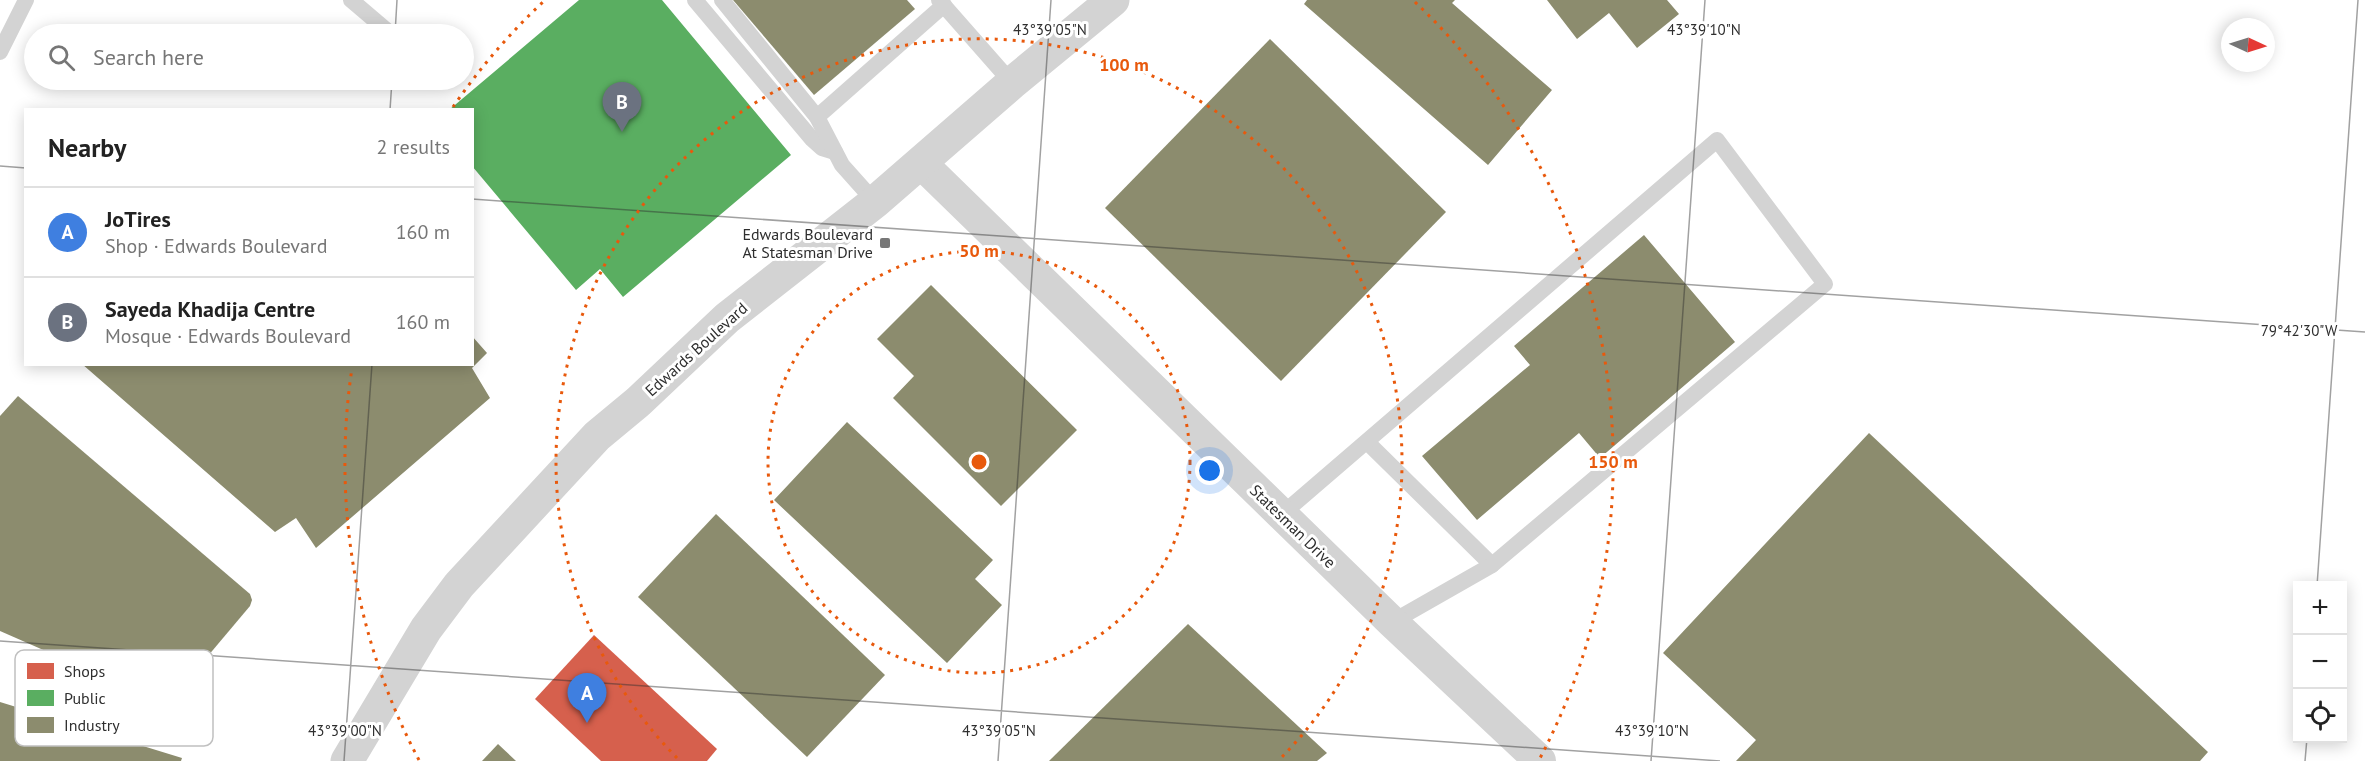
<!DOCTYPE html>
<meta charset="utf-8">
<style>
:root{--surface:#fff;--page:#f6f6f6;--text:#222;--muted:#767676;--line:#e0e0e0;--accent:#777}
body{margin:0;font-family:"PT Sans",sans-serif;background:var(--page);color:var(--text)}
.controls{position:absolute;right:18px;bottom:18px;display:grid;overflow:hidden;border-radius:0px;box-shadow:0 3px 15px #0003}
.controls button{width:54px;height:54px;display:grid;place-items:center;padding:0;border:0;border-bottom:2px solid var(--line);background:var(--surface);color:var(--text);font:30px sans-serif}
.compass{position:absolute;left:2221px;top:18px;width:54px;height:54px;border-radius:50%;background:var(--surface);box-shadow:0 3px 15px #0003;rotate:94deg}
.you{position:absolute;left:1210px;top:471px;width:21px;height:21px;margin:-15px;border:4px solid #fff;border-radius:50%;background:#1a73e8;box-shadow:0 0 0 9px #1a73e833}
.badge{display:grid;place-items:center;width:39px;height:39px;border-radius:50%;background:var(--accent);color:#fff;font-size:20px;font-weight:700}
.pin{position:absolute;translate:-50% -50px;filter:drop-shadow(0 2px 3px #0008)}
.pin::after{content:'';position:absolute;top:32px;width:21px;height:18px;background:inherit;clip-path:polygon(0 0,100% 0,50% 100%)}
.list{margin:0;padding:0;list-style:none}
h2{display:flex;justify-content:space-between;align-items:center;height:78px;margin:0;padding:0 24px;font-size:26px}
h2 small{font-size:20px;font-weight:400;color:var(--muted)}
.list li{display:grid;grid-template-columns:39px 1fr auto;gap:18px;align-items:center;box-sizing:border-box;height:90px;padding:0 24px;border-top:2px solid var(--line)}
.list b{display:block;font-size:22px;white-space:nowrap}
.list p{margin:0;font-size:20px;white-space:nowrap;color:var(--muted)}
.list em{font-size:20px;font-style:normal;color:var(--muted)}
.icon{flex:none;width:33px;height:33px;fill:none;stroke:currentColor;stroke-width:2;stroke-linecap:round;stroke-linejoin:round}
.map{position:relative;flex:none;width:2365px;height:761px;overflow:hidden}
.search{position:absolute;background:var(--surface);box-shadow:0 3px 15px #0003;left:24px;top:24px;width:450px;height:66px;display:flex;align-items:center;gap:15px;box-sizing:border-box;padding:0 21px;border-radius:33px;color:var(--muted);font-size:22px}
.panel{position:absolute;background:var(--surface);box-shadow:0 3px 15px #0003;left:24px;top:108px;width:450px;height:258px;border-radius:0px}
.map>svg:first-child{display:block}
.shops{fill:#d6604d}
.public{fill:#5aae61}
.industry{fill:#8c8c6e}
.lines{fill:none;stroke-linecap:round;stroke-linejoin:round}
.service{stroke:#d3d3d3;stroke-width:16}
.minor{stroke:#d3d3d3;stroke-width:32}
.tertiary{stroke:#d3d3d3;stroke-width:33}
.ticks{fill:none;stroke:#2e2e2e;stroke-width:1.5;stroke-opacity:0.45}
.ring{fill:none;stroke:#e8590c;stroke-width:3;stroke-dasharray:3 6}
.poi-dot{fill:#777;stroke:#fff;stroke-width:2}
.labels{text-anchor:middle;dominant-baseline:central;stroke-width:6;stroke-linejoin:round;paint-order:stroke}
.poi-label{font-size:16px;fill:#2e2e2e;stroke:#fff;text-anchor:end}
.street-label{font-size:16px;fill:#2e2e2e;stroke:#fff}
.key{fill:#fff;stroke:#c0c0c0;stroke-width:1.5}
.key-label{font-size:16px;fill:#2e2e2e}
.ticks-label{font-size:15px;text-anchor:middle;fill:#2e2e2e;stroke:#fff;stroke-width:6;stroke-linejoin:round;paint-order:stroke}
.centre{fill:#e8590c;stroke:#fff;stroke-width:3}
.ring-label{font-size:18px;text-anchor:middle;font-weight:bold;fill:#e8590c;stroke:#fff;stroke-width:6;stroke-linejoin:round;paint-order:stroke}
</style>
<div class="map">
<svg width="2365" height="761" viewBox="0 0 2365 761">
<rect width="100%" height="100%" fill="#fff"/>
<!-- shops -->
<path class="shops" d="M 594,635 L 717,749 L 707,761 L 601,761 L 535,699 Z"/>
<!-- public -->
<path class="public" d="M 579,0 L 662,0 L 791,155 L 623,297 L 600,269 L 576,290 L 472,166 L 472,110 L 449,110 Z"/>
<!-- industry -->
<g class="industry">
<path d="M 733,0 L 907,0 L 915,9 L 814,95 Z"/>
<path d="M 1307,0 L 1455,0 L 1452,3 L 1552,90 L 1488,165 L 1304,4 Z"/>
<path d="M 1547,0 L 1667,0 L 1679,14 L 1637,48 L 1609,13 L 1577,39 Z"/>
<path d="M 1270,39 L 1446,212 L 1281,381 L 1105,208 Z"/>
<path d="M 1644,235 L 1735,342 L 1600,458 L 1579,433 L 1477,520 L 1422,456 L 1530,365 L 1514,346 Z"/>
<path d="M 931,285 L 1077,430 L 1001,506 L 893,398 L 914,376 L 877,339 Z"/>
<path d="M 472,336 L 487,353 L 472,368 L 490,398 L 316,548 L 296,518 L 275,532 L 82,364 L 472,364 Z"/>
<path d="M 18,396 L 250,594 L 252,600 L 250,606 L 170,701 L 162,702 L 0,631 L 0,416 Z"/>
<path d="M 847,422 L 993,560 L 975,579 L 1002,605 L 947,663 L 774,500 Z"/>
<path d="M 1869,433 L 2208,752 L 2200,761 L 1736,761 L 1756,740 L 1663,653 Z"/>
<path d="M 716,514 L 885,675 L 807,757 L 638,597 Z"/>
<path d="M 1188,624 L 1327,753 L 1317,761 L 1049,761 Z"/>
<path d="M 0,702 L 182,758 L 181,761 L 0,761 Z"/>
<path d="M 498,744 L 516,761 L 482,761 Z"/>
</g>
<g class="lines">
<!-- service -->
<g class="service">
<path d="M 351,0 L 391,34"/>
<path d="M 695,0 L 812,139 L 822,148 L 835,152"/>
<path d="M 722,0 L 817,117 L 842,165 L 875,202"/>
<path d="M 939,0 L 1012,83"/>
<path d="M 0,52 L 26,0"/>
<path d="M 817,117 L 944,5"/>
<path d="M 1367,442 L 1492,565"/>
<path d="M 1281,515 L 1717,140 L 1825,284 L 1492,565 L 1392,622"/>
</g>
<!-- minor -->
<path class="minor" d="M 921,163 L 1392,622 L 1540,761"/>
<!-- tertiary -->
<path class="tertiary" d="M 347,761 L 426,629 L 459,585 L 597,436 L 638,402 L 727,318 L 875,202 L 1012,83 L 1113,0"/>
</g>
<!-- ticks -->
<path class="ticks" d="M 395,34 L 397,0M 390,110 L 392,80M 0,166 L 26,168M 472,199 L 2365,332M 2317,586 L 2358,0M 0,641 L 1720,761M 344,761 L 372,364M 998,761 L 1051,0M 1651,761 L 1705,0M 2305,761 L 2307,738"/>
<!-- distance rings -->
<g class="ring">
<circle cx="979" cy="462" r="211"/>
<path d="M677 758A423 423 0 1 1 1281 758"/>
<path d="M419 760A634 634 0 0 1 352 368M453 107A634 634 0 0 1 543 2M1415 2A634 634 0 0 1 1539 760"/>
</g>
<!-- markers -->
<rect class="poi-dot" x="879" y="237" width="12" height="12" rx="3"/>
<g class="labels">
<!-- poi labels -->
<g class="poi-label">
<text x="873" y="234">Edwards Boulevard<tspan x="873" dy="18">At Statesman Drive</tspan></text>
</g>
<!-- street labels -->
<g class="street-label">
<text transform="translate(696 349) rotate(-42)">Edwards Boulevard</text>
<text transform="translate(1293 526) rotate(44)">Statesman Drive</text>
</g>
</g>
<!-- legend -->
<rect x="15" y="650" width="198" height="96" rx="9" class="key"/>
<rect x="27" y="663" width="27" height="16" fill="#d6604d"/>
<rect x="27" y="690" width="27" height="16" fill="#5aae61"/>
<rect x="27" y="717" width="27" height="16" fill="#8c8c6e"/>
<g class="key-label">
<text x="64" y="677">Shops</text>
<text x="64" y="704">Public</text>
<text x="64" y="731">Industry</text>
</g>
<g class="ticks-label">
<text x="1050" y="35">43°39'05"N</text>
<text x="1704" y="35">43°39'10"N</text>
<text x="2299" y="336">79°42'30"W</text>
<text x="345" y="736">43°39'00"N</text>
<text x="999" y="736">43°39'05"N</text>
<text x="1652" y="736">43°39'10"N</text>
</g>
<circle cx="979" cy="462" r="9" class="centre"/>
<g class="ring-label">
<text x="1124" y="71">100 m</text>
<text x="979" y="257">50 m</text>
<text x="1613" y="468">150 m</text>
</g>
</svg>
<div class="controls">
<button>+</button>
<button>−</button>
<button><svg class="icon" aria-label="locate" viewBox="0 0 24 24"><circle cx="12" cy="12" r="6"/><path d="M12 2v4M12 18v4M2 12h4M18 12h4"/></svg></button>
</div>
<svg class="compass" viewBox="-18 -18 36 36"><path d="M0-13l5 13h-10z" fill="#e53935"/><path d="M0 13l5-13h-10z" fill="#767676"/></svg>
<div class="you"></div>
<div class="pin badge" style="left:587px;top:723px;background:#3f7fe0">A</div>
<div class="pin badge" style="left:622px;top:132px;background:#6b7280">B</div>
<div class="search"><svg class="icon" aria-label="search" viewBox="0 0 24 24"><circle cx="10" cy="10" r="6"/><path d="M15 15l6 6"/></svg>Search here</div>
<section class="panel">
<h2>Nearby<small>2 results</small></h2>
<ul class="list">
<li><span class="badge" style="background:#3f7fe0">A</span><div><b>JoTires</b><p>Shop · Edwards Boulevard</p></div><em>160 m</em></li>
<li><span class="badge" style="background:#6b7280">B</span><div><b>Sayeda Khadija Centre</b><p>Mosque · Edwards Boulevard</p></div><em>160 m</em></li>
</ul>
</section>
</div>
